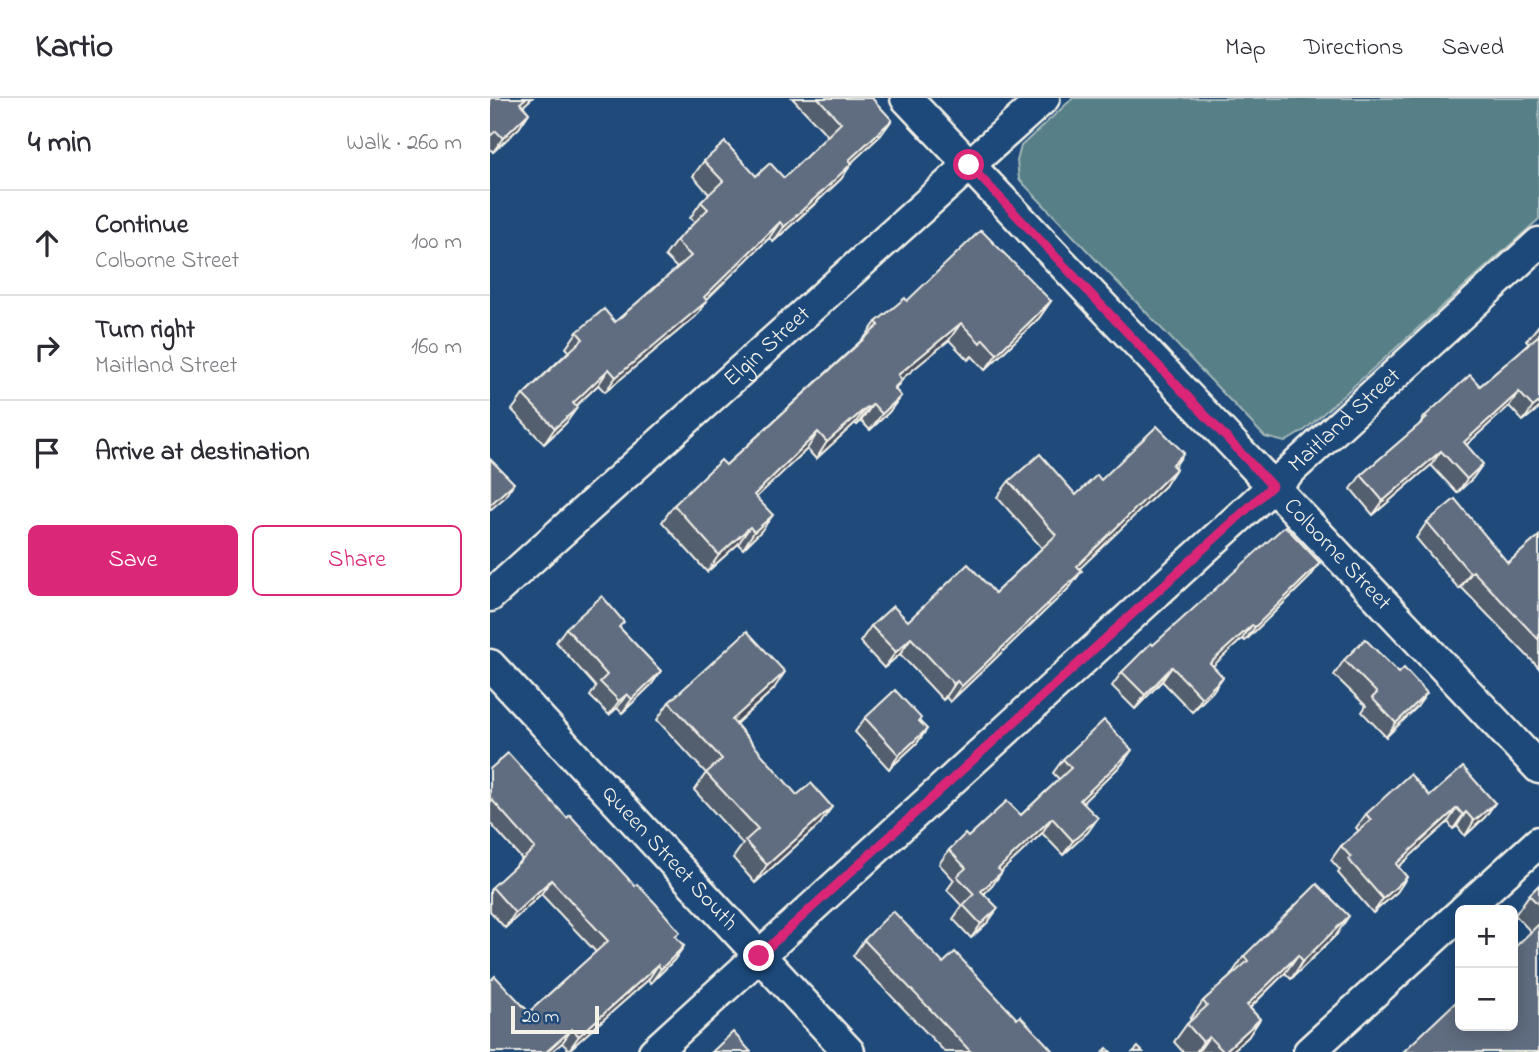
<!DOCTYPE html>
<meta charset="utf-8">
<style>
:root{--surface:#fff;--page:#f7f7f7;--text:#2b2b33;--muted:#7c7c81;--line:#e1e1e2;--accent:#db2777}
body{margin:0;font-family:"Indie Flower",sans-serif;background:var(--page);color:var(--text)}
.controls{position:absolute;right:21px;bottom:21px;display:grid;overflow:hidden;border-radius:10px;box-shadow:0 4px 18px #0003}
.controls button{width:63px;height:63px;display:grid;place-items:center;padding:0;border:0;border-bottom:2px solid var(--line);background:var(--surface);color:var(--text);font:35px sans-serif}
.scale{position:absolute;left:21px;bottom:18px;width:88px;box-sizing:border-box;padding-left:7px;border:4px solid #f4f1e8;border-top:0;font-size:19px;line-height:24px;white-space:nowrap;color:#f4f1e8;-webkit-text-stroke:5px #1f4a7a;paint-order:stroke}
.stop{position:absolute;width:21px;height:21px;margin:-16px;border:5px solid #db2777;border-radius:50%;background:#fff}
.stop.end{background:#db2777;border-color:#fff;box-shadow:0 2px 7px #0008}
.list{margin:0;padding:0;list-style:none}
h2{display:flex;justify-content:space-between;align-items:center;height:91px;margin:0;padding:0 28px;font-size:30px}
h2 small{font-size:23px;font-weight:400;color:var(--muted)}
.list li{display:grid;grid-template-columns:46px 1fr auto;gap:21px;align-items:center;box-sizing:border-box;height:105px;padding:0 28px;border-top:2px solid var(--line)}
.list b{display:block;font-size:26px;white-space:nowrap}
.list p{margin:0;font-size:23px;white-space:nowrap;color:var(--muted)}
.list em{font-size:23px;font-style:normal;color:var(--muted)}
.actions{display:flex;gap:14px;padding:21px 28px}
.actions a{flex:1;padding:16px 0;border:2px solid var(--accent);border-radius:10px;text-align:center;font-size:24px;color:var(--accent)}
.actions .main{background:var(--accent);color:#fff}
.icon{flex:none;width:38px;height:38px;fill:none;stroke:currentColor;stroke-width:2;stroke-linecap:round;stroke-linejoin:round}
.map{position:relative;flex:none;width:1049px;height:954px;overflow:hidden}
header{display:flex;align-items:center;gap:42px;box-sizing:border-box;height:98px;padding:0 35px;background:var(--surface);border-bottom:2px solid var(--line)}
header strong{font-size:33px}
nav{display:flex;gap:38px;margin-inline-start:auto;font-size:24px}
main{display:flex}
aside{flex:1;background:var(--surface)}
.map>svg:first-child{display:block}
.green{fill:#567f87;stroke:#a5b8b8;stroke-width:2}
.lines{fill:none;stroke-linecap:round;stroke-linejoin:round}
.minor-casing{stroke:#f4f1e8;stroke-width:35}
.minor{stroke:#1f4a7a;stroke-width:30}
.wall{fill:#535e6e;stroke:#f4f1e8;stroke-width:2}
.shaded-wall{fill:#444c5a;stroke:#f4f1e8;stroke-width:2}
.building{fill:#616d80;stroke:#f4f1e8;stroke-width:2}
.route{stroke:#db2777;stroke-width:9}
.labels{text-anchor:middle;dominant-baseline:central;stroke-width:5;stroke-linejoin:round;paint-order:stroke}
.street-label{font-size:23px;fill:#f4f1e8;stroke:#1f4a7a}
</style>
<header>
<strong>Kartio</strong>
<nav><a>Map</a><a>Directions</a><a>Saved</a></nav>
</header>
<main>
<aside>
<h2>4 min<small>Walk · 260 m</small></h2>
<ul class="list">
<li><svg class="icon" aria-label="ahead" viewBox="0 0 24 24"><path d="M12 20V5M6 11l6-6 6 6"/></svg><div><b>Continue</b><p>Colborne Street</p></div><em>100 m</em></li>
<li><svg class="icon" aria-label="right" viewBox="0 0 24 24"><path d="M7 20v-9h11M14 6l5 5-5 5"/></svg><div><b>Turn right</b><p>Maitland Street</p></div><em>160 m</em></li>
<li><svg class="icon" aria-label="arrive" viewBox="0 0 24 24"><path d="M6 21V4h12l-3 4 3 4H6"/></svg><div><b>Arrive at destination</b></div></li>
</ul>
<div class="actions"><a class="main">Save</a><a>Share</a></div>
</aside>
<div class="map">
<svg width="1049" height="954" viewBox="0 0 1049 954">
<rect width="100%" height="100%" fill="#1f4a7a"/>
<filter id="ink" filterUnits="userSpaceOnUse"><feTurbulence type="fractalNoise" baseFrequency=".0143" numOctaves="2"/><feDisplacementMap in="SourceGraphic" scale="14" xChannelSelector="R" yChannelSelector="G"/><feConvolveMatrix kernelMatrix="1 2 1 2 8 2 1 2 1" color-interpolation-filters="sRGB"/></filter>
<g filter="url(#ink)">
<!-- green -->
<path class="green" d="M 583,0 L 1049,0 L 1049,121 L 815,332 L 795,344 L 775,339 L 529,81 L 527,63 L 531,48 Z"/>
<g class="lines">
<defs>
<g id="minor">
<path id="s1" d="M 416,0 L 1049,670"/>
<path id="s2" d="M 0,498 L 554,0"/>
<path id="s3" d="M 0,567 L 359,954"/>
<path d="M 974,812 L 1049,744"/>
<path id="s4" d="M 164,954 L 1049,145"/>
<path d="M 819,954 L 970,816"/>
</g>
</defs>
<!-- minor casing -->
<use href="#minor" class="minor-casing"/>
<!-- minor -->
<use href="#minor" class="minor"/>
</g>
<!-- wall -->
<g class="wall">
<path d="M 0,0 L 42,0 L 33,8 L 39,15 L 29,30 L 3,54 L 0,51 Z"/>
<path d="M 302,0 L 382,0 L 391,37 L 361,65 L 362,65 L 351,81 L 326,105 L 283,144 L 279,140 L 216,202 L 206,218 L 115,294 L 108,287 L 86,308 L 76,325 L 54,346 L 22,312 L 33,297 L 79,253 L 76,250 L 87,234 L 125,224 L 187,170 L 175,158 L 186,143 L 205,124 L 200,120 L 211,104 L 219,96 L 203,78 L 214,63 L 266,78 L 294,80 L 338,38 Z"/>
<path d="M 417,203 L 561,203 L 549,220 L 495,272 L 482,258 L 478,262 L 459,242 L 411,281 L 412,282 L 405,292 L 411,298 L 399,314 L 380,332 L 371,323 L 367,327 L 365,325 L 326,361 L 317,351 L 266,399 L 271,433 L 253,451 L 248,446 L 217,474 L 172,424 L 184,407 L 236,367 L 375,239 L 386,224 Z"/>
<path d="M 1049,227 L 1049,310 L 1033,323 L 1019,308 L 976,347 L 983,380 L 967,395 L 941,367 L 883,417 L 861,391 L 871,377 L 929,327 L 935,318 L 990,288 L 1039,246 L 1036,243 Z"/>
<path d="M 684,370 L 675,388 L 590,470 L 580,489 L 460,604 L 456,599 L 453,602 L 410,556 L 394,570 L 370,544 L 381,528 L 418,523 L 505,495 L 552,450 L 507,399 L 519,383 L 586,397 L 611,382 Z"/>
<path d="M 937,424 L 1018,465 L 1049,438 L 1049,570 L 971,489 L 969,491 L 926,440 Z"/>
<path d="M 830,465 L 820,479 L 755,543 L 752,541 L 722,568 L 723,593 L 702,614 L 672,583 L 645,611 L 622,588 L 632,574 L 663,547 Z"/>
<path d="M 76,530 L 130,530 L 171,573 L 161,587 L 132,615 L 127,610 L 119,617 L 100,598 L 106,589 L 66,544 Z"/>
<path d="M 854,562 L 927,609 L 896,639 L 872,614 L 876,608 L 844,577 Z"/>
<path d="M 283,592 L 246,626 L 330,726 L 265,785 L 243,760 L 253,746 L 204,692 L 216,675 L 167,622 L 179,604 Z"/>
<path d="M 375,620 L 429,623 L 437,631 L 427,645 L 399,671 L 365,634 Z"/>
<path d="M 573,661 L 632,666 L 593,704 L 598,734 L 573,757 L 552,735 L 511,773 L 502,788 L 494,796 L 508,810 L 498,824 L 481,840 L 463,821 L 472,808 L 457,792 L 464,782 L 449,766 L 459,752 L 478,739 L 531,717 L 569,681 L 563,675 Z"/>
<path d="M 0,671 L 77,720 L 194,848 L 184,862 L 161,885 L 158,882 L 79,952 L 72,945 L 61,954 L 39,914 L 106,854 L 51,796 L 15,830 L 0,813 L 0,792 L 32,761 L 0,725 Z"/>
<path d="M 940,698 L 1005,705 L 995,719 L 975,738 L 967,728 L 963,731 L 958,724 L 908,769 L 917,779 L 907,794 L 883,815 L 848,775 L 850,772 L 841,762 L 851,748 L 869,733 L 866,730 L 876,716 Z"/>
<path d="M 1049,787 L 1049,954 L 1041,834 L 1025,817 L 1039,797 Z"/>
<path d="M 846,837 L 801,881 L 795,875 L 760,910 L 770,921 L 758,939 L 741,954 L 693,954 L 684,944 L 697,926 L 701,922 L 700,921 L 713,903 L 742,877 L 741,877 L 754,858 Z"/>
<path d="M 374,842 L 453,865 L 527,921 L 564,954 L 455,954 L 363,858 Z"/>
</g>
<!-- shaded-wall -->
<g class="shaded-wall">
<path d="M 36,0 L 42,0 L 20,20 L 30,5 Z"/>
<path d="M 39,15 L 29,30 L 3,54 L 13,40 Z"/>
<path d="M 402,22 L 391,37 L 348,77 L 359,62 Z"/>
<path d="M 362,65 L 351,81 L 283,144 L 294,129 Z"/>
<path d="M 290,124 L 279,140 L 206,212 L 217,203 L 206,218 L 115,294 L 126,279 L 214,199 Z"/>
<path d="M 561,203 L 549,220 L 495,272 L 507,256 Z"/>
<path d="M 471,225 L 459,242 L 396,294 L 408,277 Z"/>
<path d="M 119,271 L 108,287 L 72,321 L 83,305 Z"/>
<path d="M 1029,294 L 1019,308 L 964,358 L 974,344 Z"/>
<path d="M 411,298 L 399,314 L 380,332 L 392,316 Z"/>
<path d="M 1049,304 L 1049,310 L 1033,323 L 1043,309 Z"/>
<path d="M 383,306 L 371,323 L 367,327 L 379,310 Z"/>
<path d="M 377,309 L 365,325 L 326,361 L 337,344 Z"/>
<path d="M 87,310 L 76,325 L 54,346 L 65,330 Z"/>
<path d="M 328,334 L 317,351 L 252,413 L 264,397 Z"/>
<path d="M 951,353 L 941,367 L 883,417 L 893,403 Z"/>
<path d="M 694,355 L 683,371 L 682,367 Z"/>
<path d="M 993,366 L 983,380 L 967,395 L 977,381 Z"/>
<path d="M 686,371 L 675,388 L 576,484 L 587,468 Z"/>
<path d="M 24,385 L 14,400 L 0,412 L 0,407 Z"/>
<path d="M 283,417 L 271,433 L 253,451 L 264,434 Z"/>
<path d="M 260,429 L 248,446 L 217,474 L 229,457 Z"/>
<path d="M 830,465 L 820,479 L 755,543 L 765,529 Z"/>
<path d="M 592,473 L 580,489 L 460,604 L 472,588 Z"/>
<path d="M 983,473 L 971,489 L 969,491 L 980,475 Z"/>
<path d="M 762,527 L 752,541 L 710,580 L 720,565 Z"/>
<path d="M 421,540 L 410,556 L 394,570 L 406,554 Z"/>
<path d="M 682,569 L 672,583 L 645,611 L 655,597 Z"/>
<path d="M 171,573 L 161,587 L 132,615 L 142,601 Z"/>
<path d="M 295,574 L 283,592 L 230,640 L 242,622 Z"/>
<path d="M 733,579 L 723,593 L 702,614 L 712,600 Z"/>
<path d="M 467,583 L 456,599 L 453,602 L 464,586 Z"/>
<path d="M 937,595 L 927,609 L 896,639 L 906,625 Z"/>
<path d="M 137,596 L 127,610 L 119,617 L 129,603 Z"/>
<path d="M 437,631 L 427,645 L 399,671 L 409,657 Z"/>
<path d="M 642,652 L 632,666 L 581,716 L 590,702 Z"/>
<path d="M 1005,705 L 995,719 L 975,738 L 984,723 Z"/>
<path d="M 342,709 L 330,726 L 265,785 L 277,767 Z"/>
<path d="M 967,710 L 958,724 L 896,780 L 906,766 Z"/>
<path d="M 976,714 L 967,728 L 963,731 L 973,717 Z"/>
<path d="M 562,720 L 552,735 L 499,785 L 508,771 Z"/>
<path d="M 608,720 L 598,734 L 573,757 L 583,743 Z"/>
<path d="M 512,774 L 502,788 L 482,807 L 491,793 Z"/>
<path d="M 917,779 L 907,794 L 883,815 L 893,801 Z"/>
<path d="M 61,782 L 51,796 L 15,830 L 25,815 Z"/>
<path d="M 508,810 L 498,824 L 481,840 L 491,826 Z"/>
<path d="M 859,818 L 846,837 L 801,881 L 813,863 Z"/>
<path d="M 194,848 L 184,862 L 161,885 L 171,871 Z"/>
<path d="M 808,857 L 795,875 L 744,925 L 757,907 Z"/>
<path d="M 168,867 L 158,882 L 79,952 L 89,938 Z"/>
<path d="M 770,921 L 758,939 L 741,954 L 734,954 Z"/>
<path d="M 82,931 L 72,945 L 61,954 L 56,954 Z"/>
<path d="M 719,939 L 708,954 L 706,954 L 713,944 Z"/>
</g>
<!-- building -->
<g class="building">
<path d="M 0,0 L 36,0 L 30,5 L 39,15 L 13,40 L 6,33 L 0,38 Z"/>
<path d="M 328,0 L 382,0 L 402,22 L 359,62 L 362,65 L 337,89 L 294,129 L 290,124 L 214,199 L 217,203 L 126,279 L 119,271 L 83,305 L 87,310 L 65,330 L 33,297 L 93,241 L 87,234 L 114,211 L 125,224 L 201,158 L 186,143 L 218,111 L 211,104 L 233,83 L 214,63 L 235,44 L 266,78 L 280,65 L 294,80 L 351,25 Z"/>
<path d="M 491,132 L 561,203 L 507,256 L 493,241 L 490,245 L 471,225 L 408,277 L 412,282 L 404,290 L 411,298 L 392,316 L 383,306 L 379,310 L 377,309 L 337,344 L 328,334 L 264,397 L 283,417 L 264,434 L 260,429 L 229,457 L 184,407 L 231,362 L 236,367 L 389,227 L 386,224 L 415,200 L 417,203 Z"/>
<path d="M 1049,237 L 1049,304 L 1043,309 L 1029,294 L 974,344 L 993,366 L 977,381 L 951,353 L 893,403 L 871,377 L 937,320 L 935,318 L 980,277 L 990,288 Z"/>
<path d="M 667,328 L 694,355 L 682,367 L 686,371 L 587,468 L 592,473 L 472,588 L 467,583 L 464,586 L 421,540 L 406,554 L 381,528 L 403,508 L 418,523 L 478,466 L 505,495 L 566,437 L 519,383 L 550,356 L 586,397 L 607,377 L 611,382 Z"/>
<path d="M 0,361 L 24,385 L 0,407 Z"/>
<path d="M 965,401 L 1018,465 L 1049,438 L 1049,542 L 983,473 L 980,475 L 937,424 Z"/>
<path d="M 795,428 L 830,465 L 765,529 L 762,527 L 720,565 L 733,579 L 712,600 L 682,569 L 655,597 L 632,574 L 661,545 L 663,547 Z"/>
<path d="M 112,498 L 134,524 L 129,529 L 171,573 L 142,601 L 137,596 L 129,603 L 110,584 L 117,577 L 76,530 Z"/>
<path d="M 257,533 L 295,574 L 242,622 L 307,697 L 321,685 L 342,709 L 277,767 L 255,743 L 268,731 L 216,675 L 232,661 L 179,604 Z"/>
<path d="M 875,541 L 909,575 L 914,570 L 937,595 L 906,625 L 882,600 L 887,595 L 854,562 Z"/>
<path d="M 405,592 L 431,620 L 429,623 L 437,631 L 409,657 L 375,620 Z"/>
<path d="M 614,622 L 642,652 L 590,702 L 608,720 L 583,743 L 562,720 L 508,771 L 512,774 L 491,793 L 508,810 L 491,826 L 473,807 L 484,796 L 467,778 L 476,770 L 459,752 L 475,736 L 478,739 L 517,703 L 531,717 L 581,670 L 573,661 Z"/>
<path d="M 18,655 L 77,720 L 80,717 L 145,788 L 147,786 L 166,806 L 190,834 L 185,838 L 194,848 L 171,871 L 168,867 L 89,938 L 82,931 L 56,954 L 0,954 L 0,883 L 5,878 L 39,914 L 118,843 L 61,782 L 25,815 L 2,789 L 45,750 L 2,702 L 0,705 L 0,671 Z"/>
<path d="M 973,669 L 1005,705 L 984,723 L 976,714 L 973,717 L 967,710 L 906,766 L 917,779 L 893,801 L 858,761 L 861,759 L 851,748 L 881,722 L 876,716 L 920,676 L 940,698 Z"/>
<path d="M 827,786 L 859,818 L 813,863 L 808,857 L 757,907 L 770,921 L 734,954 L 719,939 L 713,944 L 697,926 L 717,908 L 713,903 L 758,863 L 754,858 Z"/>
<path d="M 1049,787 L 1049,807 L 1039,797 Z"/>
<path d="M 403,813 L 453,865 L 465,854 L 527,921 L 530,918 L 564,954 L 481,954 L 374,842 Z"/>
<path d="M 1049,826 L 1049,954 L 913,954 L 970,900 L 970,928 L 1023,928 L 1023,851 Z"/>
<path d="M 243,934 L 261,954 L 222,954 Z"/>
<path d="M 648,949 L 653,954 L 643,954 Z"/>
<path d="M 617,950 L 621,954 L 613,954 Z"/>
</g>
</g>
<g class="lines" filter="url(#ink)">
<!-- route -->
<path class="route" d="M 269,858 L 782,388 L 479,67"/>
</g>
<g class="labels">
<!-- street labels -->
<g class="street-label">
<text stroke="none"><textPath href="#s2" startOffset="373">Elgin Street</textPath></text>
<text stroke="none"><textPath href="#s4" startOffset="936">Maitland Street</textPath></text>
<text stroke="none"><textPath href="#s1" startOffset="628">Colborne Street</textPath></text>
<text stroke="none"><textPath href="#s3" startOffset="264">Queen Street South</textPath></text>
</g>
</g>
</svg>
<div class="controls">
<button>+</button>
<button>−</button>
</div>
<div class="scale">20 m</div>
<div class="stop" style="left:479px;top:67px"></div>
<div class="stop end" style="left:269px;top:858px"></div>
</div>
</main>
